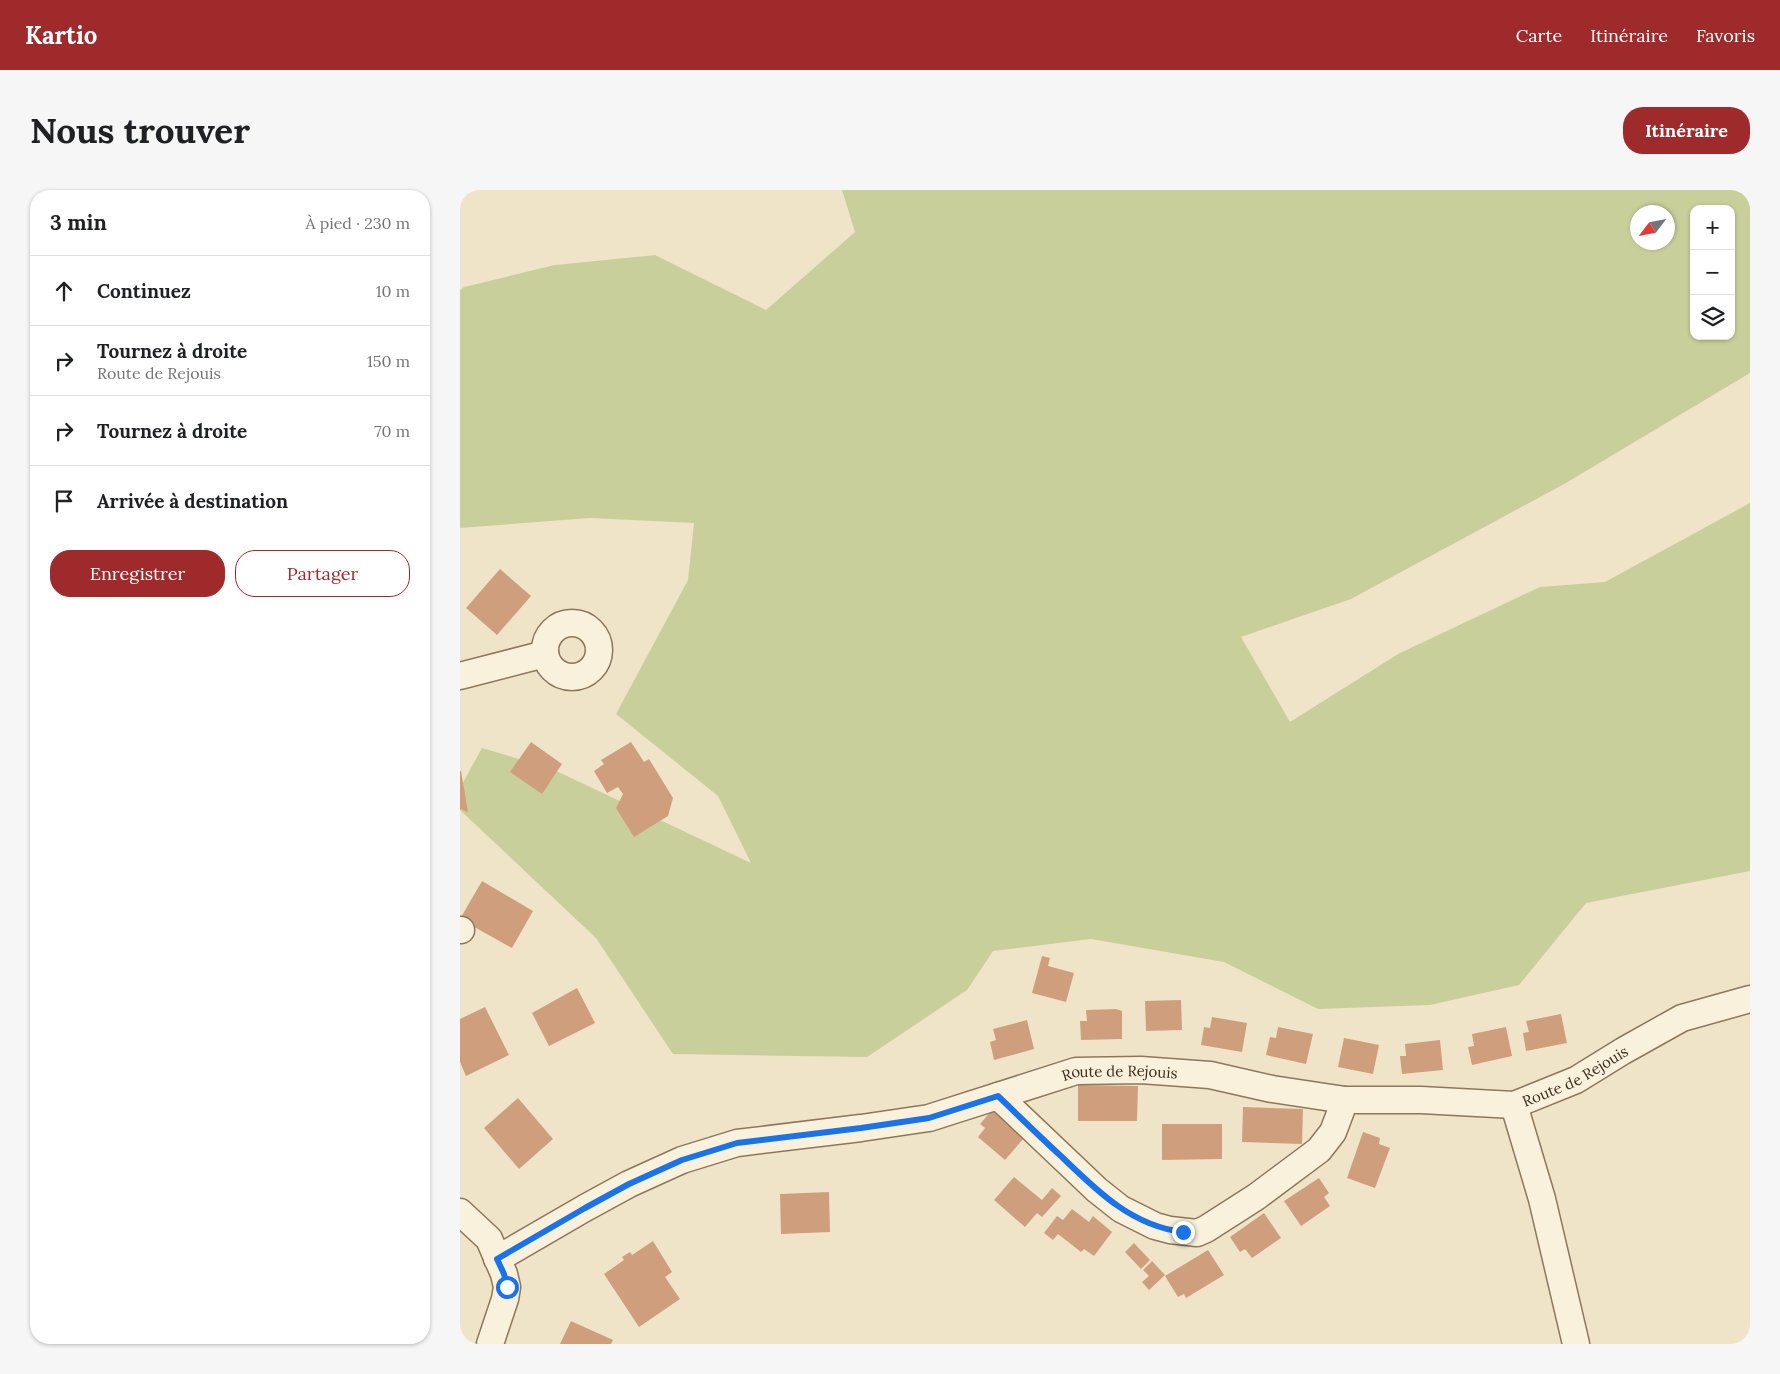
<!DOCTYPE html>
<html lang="fr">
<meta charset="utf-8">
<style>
:root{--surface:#fff;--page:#f6f6f6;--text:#202124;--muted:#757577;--line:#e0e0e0;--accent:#9e2a2b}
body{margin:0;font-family:Lora,serif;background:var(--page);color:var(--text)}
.controls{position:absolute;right:15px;top:15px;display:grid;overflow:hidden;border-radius:10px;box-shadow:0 1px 4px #0004}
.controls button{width:45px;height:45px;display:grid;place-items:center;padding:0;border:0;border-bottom:1px solid var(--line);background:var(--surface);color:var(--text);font:25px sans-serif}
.compass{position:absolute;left:1170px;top:15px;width:45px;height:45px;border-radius:50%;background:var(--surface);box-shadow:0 1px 4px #0004;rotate:238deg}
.stop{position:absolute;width:15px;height:15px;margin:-11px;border:4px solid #1a73e8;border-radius:50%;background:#fff}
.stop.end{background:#1a73e8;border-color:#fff;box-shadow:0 1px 5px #0008}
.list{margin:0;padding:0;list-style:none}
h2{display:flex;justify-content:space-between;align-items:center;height:65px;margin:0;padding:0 20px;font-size:21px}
h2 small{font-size:16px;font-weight:400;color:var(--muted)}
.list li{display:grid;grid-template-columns:32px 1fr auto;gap:15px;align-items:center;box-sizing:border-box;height:70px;padding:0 20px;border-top:1px solid var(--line)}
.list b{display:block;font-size:19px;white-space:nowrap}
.list p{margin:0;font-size:16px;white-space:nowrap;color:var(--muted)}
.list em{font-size:16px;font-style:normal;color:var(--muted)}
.actions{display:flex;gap:10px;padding:15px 20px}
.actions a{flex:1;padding:11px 0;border:1px solid var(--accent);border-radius:20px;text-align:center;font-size:18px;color:var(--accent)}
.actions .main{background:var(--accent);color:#fff}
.icon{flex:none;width:28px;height:28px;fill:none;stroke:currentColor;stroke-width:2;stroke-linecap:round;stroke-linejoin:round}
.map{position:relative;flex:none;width:1290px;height:1154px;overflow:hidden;border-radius:20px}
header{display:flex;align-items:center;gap:30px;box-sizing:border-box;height:70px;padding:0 25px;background:var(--accent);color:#fff}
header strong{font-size:24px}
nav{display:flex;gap:28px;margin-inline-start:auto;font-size:18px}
.intro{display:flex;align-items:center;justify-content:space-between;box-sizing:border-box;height:120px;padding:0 30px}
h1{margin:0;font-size:35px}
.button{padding:12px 22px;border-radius:20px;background:var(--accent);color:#fff;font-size:18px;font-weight:700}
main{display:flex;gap:30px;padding:0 30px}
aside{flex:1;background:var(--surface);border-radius:20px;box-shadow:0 1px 4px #0004}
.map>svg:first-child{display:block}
.green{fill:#c9cf9b;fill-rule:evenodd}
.building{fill:#cf9f7d}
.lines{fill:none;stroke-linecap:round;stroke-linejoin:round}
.street-casing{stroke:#8d765c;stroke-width:29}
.street{stroke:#faf1dc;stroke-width:26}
.route{stroke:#1a73e8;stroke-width:6}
.labels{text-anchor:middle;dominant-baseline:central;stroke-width:4;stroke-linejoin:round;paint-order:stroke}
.street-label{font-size:15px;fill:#3d2e20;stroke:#f7eed8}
</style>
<header>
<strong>Kartio</strong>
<nav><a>Carte</a><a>Itinéraire</a><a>Favoris</a></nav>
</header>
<div class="intro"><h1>Nous trouver</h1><a class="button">Itinéraire</a></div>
<main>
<aside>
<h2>3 min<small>À pied · 230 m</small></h2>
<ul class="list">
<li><svg class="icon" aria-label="ahead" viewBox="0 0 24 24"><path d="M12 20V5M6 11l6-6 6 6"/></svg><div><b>Continuez</b></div><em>10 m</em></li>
<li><svg class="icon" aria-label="right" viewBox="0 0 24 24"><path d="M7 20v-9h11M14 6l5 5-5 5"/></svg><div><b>Tournez à droite</b><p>Route de Rejouis</p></div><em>150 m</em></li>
<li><svg class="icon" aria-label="right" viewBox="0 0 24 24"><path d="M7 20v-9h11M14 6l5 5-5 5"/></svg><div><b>Tournez à droite</b></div><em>70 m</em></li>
<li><svg class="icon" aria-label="arrive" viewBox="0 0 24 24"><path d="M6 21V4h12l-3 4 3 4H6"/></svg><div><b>Arrivée à destination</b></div></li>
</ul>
<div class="actions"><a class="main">Enregistrer</a><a>Partager</a></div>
</aside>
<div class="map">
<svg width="1290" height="1154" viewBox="0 0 1290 1154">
<rect width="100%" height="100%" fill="#f0e4c8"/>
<!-- green -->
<path class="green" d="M 382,0 L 1290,0 L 1290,183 L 1106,293 L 891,409 L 781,447 L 830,532 L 938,464 L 1080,397 L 1145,392 L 1290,313 L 1290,681 L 1126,713 L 1059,795 L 970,815 L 858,819 L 764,772 L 631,749 L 533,761 L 507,800 L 407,867 L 213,864 L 136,748 L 0,620 L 0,598 L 22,558 L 90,578 L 291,673 L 258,606 L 156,524 L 228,390 L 234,333 L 130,328 L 0,338 L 0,100 L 4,97 L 95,75 L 195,65 L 306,120 L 395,42 ZM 1234,19 L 1271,19 L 1271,146 L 1234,146 ZM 1178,22 L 1208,22 L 1208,52 L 1178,52 Z"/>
<!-- building -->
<g class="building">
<path d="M 40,379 L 71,406 L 37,445 L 6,418 Z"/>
<path d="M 71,552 L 102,574 L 82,604 L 50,582 Z"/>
<path d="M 171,552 L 184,572 L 189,569 L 213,608 L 208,626 L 174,647 L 156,618 L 163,604 L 158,597 L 147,603 L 134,581 L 144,574 L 141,570 Z"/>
<path d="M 0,581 L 1,581 L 8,622 L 0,619 Z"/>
<path d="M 22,691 L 73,721 L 52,758 L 0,729 Z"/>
<path d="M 582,766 L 590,768 L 588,776 L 614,783 L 606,812 L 572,803 Z"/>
<path d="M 117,798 L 135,833 L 89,856 L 72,823 Z"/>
<path d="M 721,810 L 722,840 L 686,841 L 685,811 Z"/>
<path d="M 25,817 L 49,865 L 6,886 L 0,872 L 0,829 Z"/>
<path d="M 656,819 L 662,821 L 662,849 L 621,850 L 620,831 L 627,831 L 626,820 Z"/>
<path d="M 1101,824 L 1107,853 L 1066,861 L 1063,843 L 1069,842 L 1066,831 Z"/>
<path d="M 752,827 L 787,833 L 782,862 L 741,855 L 744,837 L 750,838 Z"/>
<path d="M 567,830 L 574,859 L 534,870 L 530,852 L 536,850 L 533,839 Z"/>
<path d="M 818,837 L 853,844 L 846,874 L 806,865 L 810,847 L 816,848 Z"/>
<path d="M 1046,837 L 1052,866 L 1012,875 L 1008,857 L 1014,856 L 1012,844 Z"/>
<path d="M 884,848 L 919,855 L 913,884 L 878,877 Z"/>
<path d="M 980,850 L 983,880 L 942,884 L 940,866 L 946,866 L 945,854 Z"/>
<path d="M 618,895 L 678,896 L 677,931 L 618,931 Z"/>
<path d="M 58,908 L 93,949 L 59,979 L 24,938 Z"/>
<path d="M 783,917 L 843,919 L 842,954 L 782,952 Z"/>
<path d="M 532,920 L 564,948 L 545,970 L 518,947 L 525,938 L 520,934 Z"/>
<path d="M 702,934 L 762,934 L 762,969 L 702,970 Z"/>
<path d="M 903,942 L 920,948 L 919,954 L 930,958 L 915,998 L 887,988 Z"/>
<path d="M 554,987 L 582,1010 L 592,998 L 601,1006 L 582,1027 L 577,1023 L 565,1037 L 534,1010 Z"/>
<path d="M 859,988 L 869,1003 L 864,1007 L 870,1016 L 841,1036 L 824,1011 Z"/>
<path d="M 369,1002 L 370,1042 L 321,1044 L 320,1004 Z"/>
<path d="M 612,1019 L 629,1032 L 633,1026 L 652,1042 L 634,1066 L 624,1059 L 621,1062 L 598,1044 L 593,1050 L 584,1043 L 597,1026 L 603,1030 Z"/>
<path d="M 804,1023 L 821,1048 L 792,1068 L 785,1059 L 780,1062 L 770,1047 Z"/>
<path d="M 193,1051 L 212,1082 L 205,1087 L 220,1109 L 179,1137 L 144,1084 L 164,1070 L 162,1067 L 170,1062 L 172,1065 Z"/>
<path d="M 674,1053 L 690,1070 L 681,1079 L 665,1062 Z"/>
<path d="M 748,1060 L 764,1085 L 726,1108 L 724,1104 L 718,1107 L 705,1086 Z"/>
<path d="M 692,1071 L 705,1085 L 689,1100 L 682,1092 L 689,1086 L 683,1080 Z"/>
<path d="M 111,1131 L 153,1150 L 151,1154 L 100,1154 Z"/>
</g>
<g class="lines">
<defs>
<g id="street">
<circle cx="112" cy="460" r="27"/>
<path d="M 0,486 L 85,464"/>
<path d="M 0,740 L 1,740"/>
<path d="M 538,906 L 637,1000 L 661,1019 L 695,1036 L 710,1040 L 737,1043 L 746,1039 L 796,1007 L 859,960 L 873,942 L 885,910"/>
<path d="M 1054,915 L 1082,1009 L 1116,1154"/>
<path d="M 0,1022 L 29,1049 L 44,1084 L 47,1097 L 45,1109 L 30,1154"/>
<path id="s1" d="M 37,1069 L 125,1018 L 169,994 L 222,970 L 277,953 L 401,938 L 469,928 L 616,881 L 681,880 L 750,885 L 812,899 L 885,910 L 961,910 L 1054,915 L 1116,890 L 1163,861 L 1222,828 L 1290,809"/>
</g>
</defs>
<!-- street casing -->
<use href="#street" class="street-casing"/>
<!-- street -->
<use href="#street" class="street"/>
</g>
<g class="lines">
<!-- route -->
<path class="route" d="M 47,1097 L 44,1084 L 37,1069 L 125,1018 L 169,994 L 222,970 L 277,953 L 401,938 L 469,928 L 538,906 C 559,926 580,947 602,967 C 637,1001 672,1036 723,1042"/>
</g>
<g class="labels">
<!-- street labels -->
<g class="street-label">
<text stroke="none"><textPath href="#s1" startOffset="1124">Route de Rejouis</textPath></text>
<text stroke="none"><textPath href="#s1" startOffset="659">Route de Rejouis</textPath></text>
</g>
</g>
</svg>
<div class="controls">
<button>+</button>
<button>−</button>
<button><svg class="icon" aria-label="layers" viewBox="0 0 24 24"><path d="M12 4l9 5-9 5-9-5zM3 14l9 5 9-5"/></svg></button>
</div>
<svg class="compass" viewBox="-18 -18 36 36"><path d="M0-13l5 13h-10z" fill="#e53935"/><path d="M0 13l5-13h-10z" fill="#757577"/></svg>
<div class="stop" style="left:47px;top:1097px"></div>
<div class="stop end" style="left:723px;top:1042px"></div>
</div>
</main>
